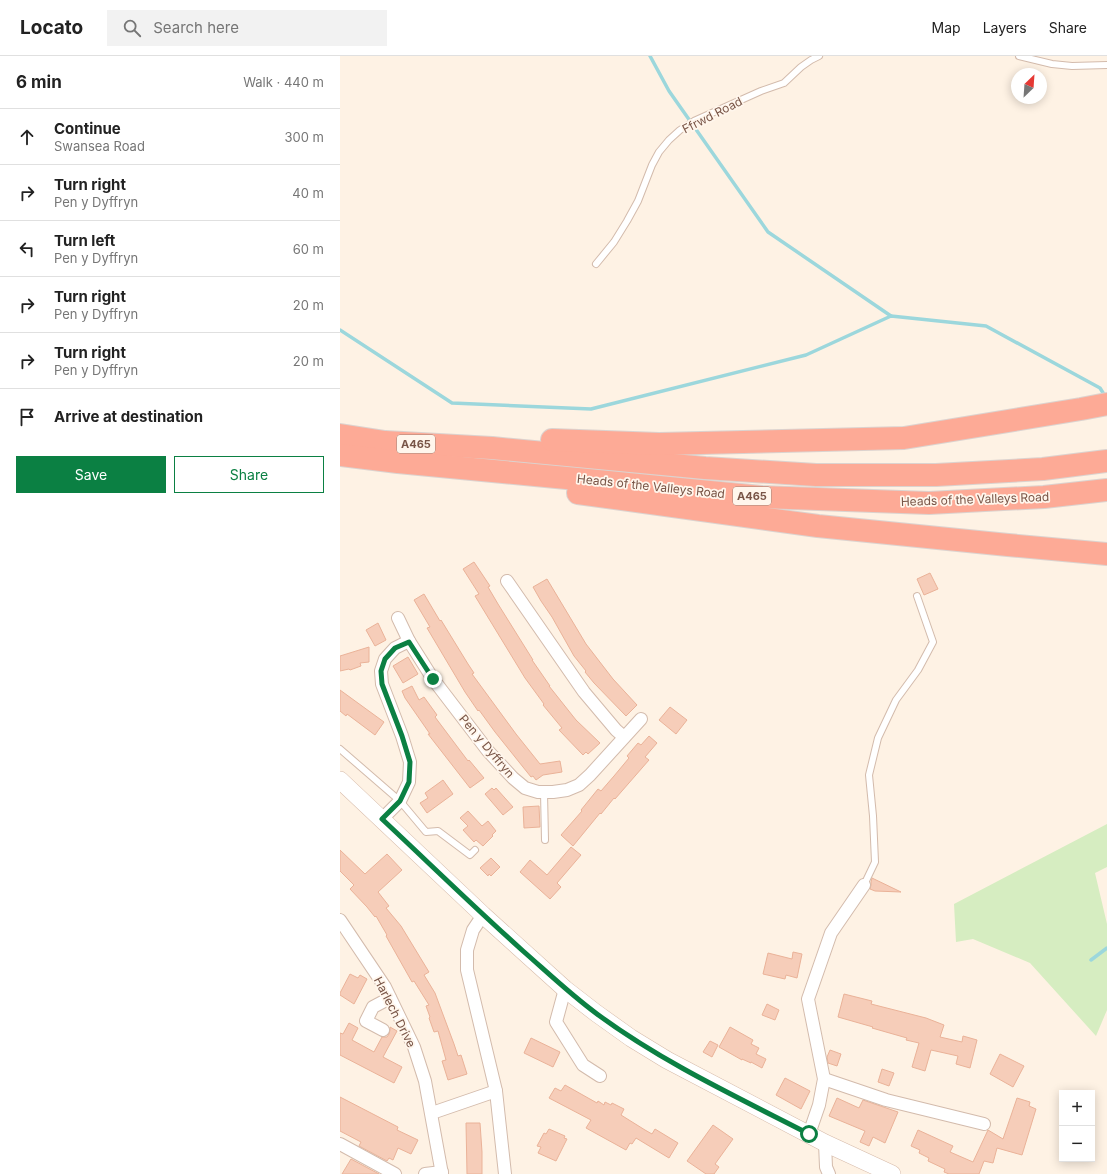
<!DOCTYPE html>
<meta charset="utf-8">
<style>
:root{--surface:#fff;--page:#f2f2f2;--text:#222;--muted:#767676;--line:#e0e0e0;--accent:#0b8043}
body{margin:0;font-family:Inter,sans-serif;background:var(--page);color:var(--text)}
.controls{position:absolute;right:12px;bottom:12px;display:grid;overflow:hidden;border-radius:0px;box-shadow:0 2px 10px #0003}
.controls button{width:36px;height:36px;display:grid;place-items:center;padding:0;border:0;border-bottom:1px solid var(--line);background:var(--surface);color:var(--text);font:20px sans-serif}
.compass{position:absolute;left:671px;top:12px;width:36px;height:36px;border-radius:50%;background:var(--surface);box-shadow:0 2px 10px #0003;rotate:25deg}
.stop{position:absolute;width:12px;height:12px;margin:-9px;border:3px solid #0b8043;border-radius:50%;background:#fff}
.stop.end{background:#0b8043;border-color:#fff;box-shadow:0 1px 4px #0008}
.list{margin:0;padding:0;list-style:none}
h2{display:flex;justify-content:space-between;align-items:center;height:52px;margin:0;padding:0 16px;font-size:17px}
h2 small{font-size:13px;font-weight:400;color:var(--muted)}
.list li{display:grid;grid-template-columns:26px 1fr auto;gap:12px;align-items:center;box-sizing:border-box;height:56px;padding:0 16px;border-top:1px solid var(--line)}
.list b{display:block;font-size:15px;white-space:nowrap}
.list p{margin:0;font-size:13px;white-space:nowrap;color:var(--muted)}
.list em{font-size:13px;font-style:normal;color:var(--muted)}
.actions{display:flex;gap:8px;padding:12px 16px}
.actions a{flex:1;padding:9px 0;border:1px solid var(--accent);border-radius:0px;text-align:center;font-size:14px;color:var(--accent)}
.actions .main{background:var(--accent);color:#fff}
.icon{flex:none;width:22px;height:22px;fill:none;stroke:currentColor;stroke-width:2;stroke-linecap:round;stroke-linejoin:round}
.map{position:relative;flex:none;width:767px;height:1118px;overflow:hidden}
header{display:flex;align-items:center;gap:24px;box-sizing:border-box;height:56px;padding:0 20px;background:var(--surface);border-bottom:1px solid var(--line)}
header strong{font-size:19px}
nav{display:flex;gap:22px;margin-inline-start:auto;font-size:14px}
.search{width:280px;height:36px;background:var(--page);display:flex;align-items:center;gap:10px;box-sizing:border-box;padding:0 14px;border-radius:0px;color:var(--muted);font-size:15px}
main{display:flex}
aside{flex:1;background:var(--surface)}
.map>svg:first-child{display:block}
.green{fill:#d6edc1}
.lines{fill:none;stroke-linecap:round;stroke-linejoin:round}
.stream{stroke:#9cd7dc;stroke-width:3.5}
.building{fill:#f6cdb9;stroke:#eab298}
.lane-casing{stroke:#d3bbac;stroke-width:8}
.street-casing{stroke:#d3bbac;stroke-width:14}
.secondary-casing{stroke:#d6baa9;stroke-width:18}
.highway-casing{stroke:#dcd3cf;stroke-width:24}
.lane{stroke:#fff;stroke-width:6}
.street{stroke:#fff;stroke-width:12}
.secondary{stroke:#fff;stroke-width:17}
.highway{stroke:#fdaa96;stroke-width:22}
.route{stroke:#0b8043;stroke-width:5}
.labels{text-anchor:middle;dominant-baseline:central;stroke-width:3.5;stroke-linejoin:round;paint-order:stroke}
.shield{fill:#fff6ec;stroke:#a18578;stroke-width:1}
.shield-label{font-size:11px;font-weight:bold;fill:#795547}
.street-label{font-size:12px;fill:#795547;stroke:#fff6ec}
</style>
<header>
<strong>Locato</strong>
<div class="search"><svg class="icon" aria-label="search" viewBox="0 0 24 24"><circle cx="10" cy="10" r="6"/><path d="M15 15l6 6"/></svg>Search here</div>
<nav><a>Map</a><a>Layers</a><a>Share</a></nav>
</header>
<main>
<aside>
<h2>6 min<small>Walk · 440 m</small></h2>
<ul class="list">
<li><svg class="icon" aria-label="ahead" viewBox="0 0 24 24"><path d="M12 20V5M6 11l6-6 6 6"/></svg><div><b>Continue</b><p>Swansea Road</p></div><em>300 m</em></li>
<li><svg class="icon" aria-label="right" viewBox="0 0 24 24"><path d="M7 20v-9h11M14 6l5 5-5 5"/></svg><div><b>Turn right</b><p>Pen y Dyffryn</p></div><em>40 m</em></li>
<li><svg class="icon" aria-label="left" viewBox="0 0 24 24"><path d="M17 20v-9H6M10 6l-5 5 5 5"/></svg><div><b>Turn left</b><p>Pen y Dyffryn</p></div><em>60 m</em></li>
<li><svg class="icon" aria-label="right" viewBox="0 0 24 24"><path d="M7 20v-9h11M14 6l5 5-5 5"/></svg><div><b>Turn right</b><p>Pen y Dyffryn</p></div><em>20 m</em></li>
<li><svg class="icon" aria-label="right" viewBox="0 0 24 24"><path d="M7 20v-9h11M14 6l5 5-5 5"/></svg><div><b>Turn right</b><p>Pen y Dyffryn</p></div><em>20 m</em></li>
<li><svg class="icon" aria-label="arrive" viewBox="0 0 24 24"><path d="M6 21V4h12l-3 4 3 4H6"/></svg><div><b>Arrive at destination</b></div></li>
</ul>
<div class="actions"><a class="main">Save</a><a>Share</a></div>
</aside>
<div class="map">
<svg width="767" height="1118" viewBox="0 0 767 1118">
<rect width="100%" height="100%" fill="#fef2e4"/>
<!-- green -->
<path class="green" d="M 767,768 L 767,811 L 755,817 L 767,868 L 767,954 L 756,980 L 690,907 L 633,883 L 616,886 L 614,848 Z"/>
<g class="lines">
<!-- stream -->
<g class="stream">
<path d="M 310,0 L 329,35 L 428,176 L 551,260"/>
<path d="M 0,274 L 112,347 L 251,353 L 466,299 L 551,260 L 646,270 L 760,332 L 765,340"/>
<path d="M 751,904 L 767,892"/>
</g>
</g>
<!-- building -->
<g class="building">
<path d="M 134,506 L 150,530 L 148,531 L 158,548 L 193,604 L 192,604 L 210,630 L 209,630 L 236,664 L 260,687 L 248,698 L 246,696 L 243,699 L 219,674 L 222,672 L 203,649 L 204,648 L 185,622 L 135,540 L 139,538 L 123,513 Z"/>
<path d="M 590,517 L 598,533 L 584,539 L 577,523 Z"/>
<path d="M 207,523 L 246,588 L 273,623 L 297,649 L 286,660 L 254,627 L 245,616 L 246,615 L 234,600 L 212,561 L 201,545 L 193,531 Z"/>
<path d="M 84,538 L 100,565 L 101,564 L 128,608 L 134,617 L 132,618 L 176,678 L 200,708 L 220,705 L 222,716 L 203,719 L 196,724 L 193,720 L 191,721 L 155,676 L 139,654 L 138,655 L 125,636 L 87,572 L 90,571 L 74,544 Z"/>
<path d="M 38,567 L 46,584 L 35,590 L 26,574 Z"/>
<path d="M 29,591 L 29,606 L 20,607 L 21,610 L 10,614 L 9,613 L 0,615 L 0,600 Z"/>
<path d="M 68,601 L 78,618 L 63,627 L 53,610 Z"/>
<path d="M 72,630 L 79,644 L 84,641 L 97,659 L 95,661 L 128,705 L 129,704 L 144,722 L 130,732 L 88,678 L 90,678 L 65,642 L 62,635 Z"/>
<path d="M 0,634 L 44,666 L 35,679 L 7,658 L 6,660 L 0,655 Z"/>
<path d="M 330,651 L 347,664 L 336,678 L 319,664 Z"/>
<path d="M 309,680 L 317,687 L 305,701 L 309,704 L 275,743 L 274,742 L 261,758 L 260,757 L 233,790 L 221,779 L 242,755 L 241,754 L 258,733 L 261,735 L 274,720 L 289,702 L 287,700 L 298,687 L 301,689 Z"/>
<path d="M 103,724 L 113,738 L 87,757 L 80,747 L 88,742 L 85,737 Z"/>
<path d="M 152,732 L 154,734 L 156,732 L 173,751 L 163,759 L 145,738 Z"/>
<path d="M 199,750 L 200,771 L 184,772 L 183,751 Z"/>
<path d="M 128,755 L 142,770 L 148,765 L 156,775 L 152,779 L 153,780 L 143,790 L 136,784 L 134,786 L 123,774 L 128,770 L 120,762 Z"/>
<path d="M 231,791 L 241,799 L 217,827 L 221,831 L 210,843 L 180,816 L 190,804 L 207,819 Z"/>
<path d="M 0,794 L 25,818 L 47,798 L 62,814 L 38,836 L 49,850 L 46,852 L 61,870 L 89,916 L 84,919 L 95,937 L 114,988 L 118,1000 L 121,999 L 127,1018 L 108,1024 L 102,1005 L 106,1004 L 98,975 L 94,976 L 89,962 L 90,961 L 86,950 L 89,949 L 74,925 L 72,926 L 46,880 L 47,879 L 36,860 L 35,861 L 27,851 L 10,833 L 14,829 L 0,815 Z"/>
<path d="M 151,802 L 160,811 L 151,820 L 149,818 L 148,820 L 140,812 Z"/>
<path d="M 532,822 L 561,836 L 535,835 L 530,833 L 531,829 L 531,826 Z"/>
<path d="M 453,896 L 462,898 L 457,922 L 446,919 L 445,923 L 423,918 L 428,897 L 452,903 Z"/>
<path d="M 10,918 L 18,922 L 20,919 L 27,923 L 14,948 L 0,939 L 0,937 Z"/>
<path d="M 504,938 L 532,945 L 531,948 L 586,962 L 604,969 L 600,981 L 622,986 L 623,980 L 637,984 L 630,1012 L 616,1008 L 618,1000 L 591,994 L 585,1015 L 572,1011 L 579,987 L 566,984 L 567,982 L 532,972 L 533,971 L 498,961 Z"/>
<path d="M 427,948 L 439,954 L 435,964 L 422,959 Z"/>
<path d="M 9,967 L 18,972 L 12,984 L 34,996 L 42,981 L 47,981 L 49,978 L 50,974 L 50,971 L 57,975 L 43,1001 L 62,1011 L 54,1027 L 0,999 L 0,977 L 3,978 Z"/>
<path d="M 390,971 L 413,984 L 411,988 L 419,992 L 416,998 L 426,1003 L 422,1012 L 411,1006 L 411,1007 L 402,1003 L 402,1004 L 379,991 Z"/>
<path d="M 191,982 L 220,996 L 213,1011 L 184,997 Z"/>
<path d="M 370,985 L 378,989 L 372,1001 L 363,996 Z"/>
<path d="M 490,994 L 501,998 L 497,1010 L 488,1007 L 487,1001 Z"/>
<path d="M 660,998 L 684,1010 L 673,1031 L 650,1018 Z"/>
<path d="M 542,1013 L 554,1017 L 549,1030 L 538,1026 Z"/>
<path d="M 445,1022 L 470,1035 L 461,1053 L 436,1039 Z"/>
<path d="M 225,1029 L 257,1047 L 258,1045 L 264,1049 L 265,1046 L 271,1049 L 272,1047 L 284,1053 L 281,1059 L 305,1074 L 312,1078 L 315,1073 L 338,1087 L 329,1102 L 296,1082 L 292,1088 L 290,1087 L 286,1094 L 246,1072 L 251,1064 L 209,1042 L 215,1032 L 221,1035 Z"/>
<path d="M 0,1041 L 58,1071 L 57,1074 L 78,1084 L 71,1098 L 58,1092 L 53,1104 L 49,1102 L 47,1105 L 19,1090 L 21,1086 L 0,1075 Z"/>
<path d="M 497,1042 L 519,1052 L 523,1044 L 558,1056 L 545,1087 L 533,1081 L 529,1090 L 520,1086 L 525,1075 L 489,1060 Z"/>
<path d="M 677,1042 L 690,1046 L 689,1050 L 696,1053 L 682,1099 L 657,1092 L 653,1107 L 644,1105 L 639,1118 L 609,1118 L 604,1116 L 605,1113 L 588,1105 L 589,1102 L 579,1097 L 580,1094 L 571,1090 L 578,1074 L 613,1090 L 610,1096 L 633,1106 L 648,1074 L 663,1083 Z"/>
<path d="M 126,1067 L 140,1067 L 142,1096 L 142,1118 L 127,1118 Z"/>
<path d="M 373,1069 L 393,1083 L 375,1108 L 379,1111 L 374,1118 L 366,1118 L 347,1105 Z"/>
<path d="M 209,1073 L 225,1080 L 224,1082 L 227,1083 L 216,1105 L 198,1097 L 201,1091 L 197,1090 L 204,1077 L 206,1078 Z"/>
<path d="M 11,1103 L 39,1118 L 2,1118 Z"/>
</g>
<g class="lines">
<defs>
<g id="lane">
<path d="M 679,0 L 712,8 L 732,10 L 767,9"/>
<path d="M 256,208 L 274,186 L 287,165 L 298,145 L 312,109 L 319,96 L 329,84 L 340,74 L 354,65 L 421,35 L 444,27 L 461,11 L 471,4 L 479,0"/>
<path d="M 0,693 L 60,745 L 86,776 L 98,775 L 130,799 L 135,794"/>
<path d="M 204,736 L 205,784"/>
<path d="M 524,829 L 535,806 L 533,760 L 529,719 L 538,682 L 556,644 L 578,614 L 593,586 L 577,540"/>
</g>
<g id="street">
<path d="M 167,525 L 244,636 L 276,674 L 284,681"/>
<path d="M 58,562 L 69,585 L 93,623 L 148,695 L 173,722 L 185,732 L 198,736 L 213,736 L 227,734 L 239,729 L 250,719 L 301,663"/>
<path d="M 42,763 L 60,745 L 69,726 L 70,706 L 62,680 L 42,628 L 41,615 L 45,603 L 55,592 L 69,585"/>
<path d="M 143,859 L 133,874 L 127,894 L 127,914 L 156,1035 L 165,1118"/>
<path d="M 0,864 L 45,931 L 74,991 L 85,1025 L 102,1118"/>
<path d="M 225,933 L 216,966 L 243,1009 L 260,1020"/>
<path d="M 43,974 L 26,965 L 33,951 L 50,942"/>
<path d="M 484,1023 L 546,1044 L 644,1068"/>
<path d="M 92,1057 L 156,1035"/>
<path d="M 469,1078 L 479,1049 L 484,1023 L 468,943 L 491,877 L 524,829"/>
<path d="M 485,1087 L 486,1111 L 489,1118"/>
<path d="M 0,1088 L 55,1118"/>
<path d="M 85,1118 L 102,1116"/>
</g>
<path id="secondary" d="M 0,724 L 143,859 L 225,933 L 256,957 L 291,982 L 327,1004 L 485,1087 L 552,1118"/>
<g id="highway">
<path d="M 0,379 L 45,386 L 152,392 L 365,412 L 476,419 L 596,419 L 703,413 L 767,405"/>
<path d="M 212,384 L 319,388 L 564,382 L 741,353 L 767,348"/>
<path d="M 0,399 L 58,406 L 237,423 L 421,441 L 589,447 L 704,441 L 767,434"/>
<path d="M 238,437 L 478,470 L 668,489 L 767,498"/>
</g>
</defs>
<!-- lane casing -->
<use href="#lane" class="lane-casing"/>
<!-- street casing -->
<use href="#street" class="street-casing"/>
<!-- secondary casing -->
<use href="#secondary" class="secondary-casing"/>
<!-- highway casing -->
<use href="#highway" class="highway-casing"/>
<!-- lane -->
<use href="#lane" class="lane"/>
<!-- street -->
<use href="#street" class="street"/>
<!-- secondary -->
<use href="#secondary" class="secondary"/>
<!-- highway -->
<use href="#highway" class="highway"/>
</g>
<g class="lines">
<!-- route -->
<path class="route" d="M 93,623 L 69,586 L 55,592 L 45,603 L 41,615 L 42,628 L 62,680 L 70,706 L 69,726 L 60,745 L 42,763 C 89,807 135,852 183,895 C 207,916 231,939 257,958 C 322,1006 397,1041 469,1078"/>
</g>
<g class="labels">
<!-- shield labels -->
<g class="shield">
<rect x="57" y="379" width="38" height="18" rx="3"/>
<rect x="393" y="431" width="38" height="18" rx="3"/>
</g>
<g class="shield-label">
<text x="76" y="388">A465</text>
<text x="412" y="440">A465</text>
</g>
<!-- street labels -->
<g class="street-label">
<text transform="translate(372 59) rotate(-27)">Ffrwd Road</text>
<text transform="translate(311 430) rotate(6)">Heads of the Valleys Road</text>
<text transform="translate(635 443) rotate(-2)">Heads of the Valleys Road</text>
<text transform="translate(147 690) rotate(50)">Pen y Dyffryn</text>
<text transform="translate(55 956) rotate(63)">Harlech Drive</text>
</g>
</g>
</svg>
<div class="controls">
<button>+</button>
<button>−</button>
</div>
<svg class="compass" viewBox="-18 -18 36 36"><path d="M0-13l5 13h-10z" fill="#e53935"/><path d="M0 13l5-13h-10z" fill="#767676"/></svg>
<div class="stop" style="left:469px;top:1078px"></div>
<div class="stop end" style="left:93px;top:623px"></div>
</div>
</main>
